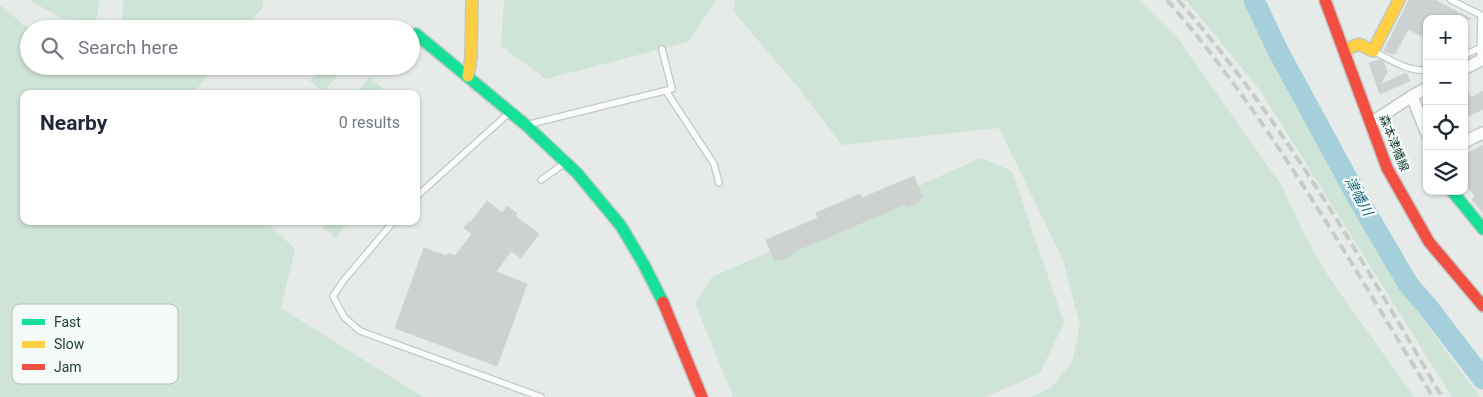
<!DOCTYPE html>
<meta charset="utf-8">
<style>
:root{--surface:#fff;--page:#f6f6f7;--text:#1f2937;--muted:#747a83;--line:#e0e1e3}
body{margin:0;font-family:Roboto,"Noto Sans JP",sans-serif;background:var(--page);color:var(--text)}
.controls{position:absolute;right:15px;top:15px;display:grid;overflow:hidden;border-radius:10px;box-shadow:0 1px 4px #0004}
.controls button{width:45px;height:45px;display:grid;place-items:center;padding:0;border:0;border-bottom:1px solid var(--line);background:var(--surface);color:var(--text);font:25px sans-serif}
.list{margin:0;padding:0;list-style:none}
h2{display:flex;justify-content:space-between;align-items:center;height:65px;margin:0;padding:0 20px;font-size:21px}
h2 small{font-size:16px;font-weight:400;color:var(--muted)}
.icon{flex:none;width:28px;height:28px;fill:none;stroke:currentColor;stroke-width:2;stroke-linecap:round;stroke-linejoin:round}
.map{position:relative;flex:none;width:1483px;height:397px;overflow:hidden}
.search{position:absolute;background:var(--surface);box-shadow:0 1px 4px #0004;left:20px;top:20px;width:400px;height:55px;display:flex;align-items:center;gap:12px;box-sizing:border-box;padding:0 18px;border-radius:28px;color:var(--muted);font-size:19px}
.panel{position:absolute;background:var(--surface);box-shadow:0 1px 4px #0004;left:20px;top:90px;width:400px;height:135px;border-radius:10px}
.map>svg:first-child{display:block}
.green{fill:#cee4d6}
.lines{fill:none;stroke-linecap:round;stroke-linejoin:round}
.river{stroke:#a5d0db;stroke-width:21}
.building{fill:#cdd2d0;stroke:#ced4d2}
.lane-casing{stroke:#c3c8c6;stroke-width:8}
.street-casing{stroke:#c3c8c6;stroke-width:14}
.fast-casing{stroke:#c1c9c6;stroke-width:14}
.slow-casing{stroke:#c1c9c6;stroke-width:14}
.jam-casing{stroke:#c1c9c6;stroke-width:14}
.lane{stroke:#fbfcfc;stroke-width:5.5}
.street{stroke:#fbfcfc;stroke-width:11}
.fast{stroke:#16e098;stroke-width:11}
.slow{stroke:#ffcf43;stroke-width:11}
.jam{stroke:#f24e42;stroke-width:11}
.rail{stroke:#c7ccca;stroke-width:4;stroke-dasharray:10 5;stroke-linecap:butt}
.labels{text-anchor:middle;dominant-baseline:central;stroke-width:4.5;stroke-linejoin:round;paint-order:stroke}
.street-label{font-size:12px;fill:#22403a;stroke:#f4faf7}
.water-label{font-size:14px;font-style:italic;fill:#19687f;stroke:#f4faf7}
.key{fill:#f4faf7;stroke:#b5c2be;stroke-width:1}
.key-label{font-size:14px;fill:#22403a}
</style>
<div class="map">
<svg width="1483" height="397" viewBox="0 0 1483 397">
<rect width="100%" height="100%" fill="#e6ebe9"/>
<!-- green -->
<g class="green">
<path d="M 29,0 L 100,0 L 96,22 L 61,18 Z"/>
<path d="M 123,0 L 263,0 L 263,7 L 245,29 L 122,29 Z"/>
<path d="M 504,0 L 716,0 L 688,42 L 546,79 L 501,46 Z"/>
<path d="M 735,0 L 1139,0 L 1178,39 L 1282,186 L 1305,236 L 1330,279 L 1414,397 L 1031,397 L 1051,388 L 1072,362 L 1080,325 L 1063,260 L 999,128 L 842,145 L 795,84 L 734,12 Z"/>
<path d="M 1186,0 L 1245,0 L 1329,161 L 1418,313 L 1480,397 L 1452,397 L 1260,90 Z"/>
<path d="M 0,5 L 29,29 L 29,66 L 215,66 L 193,94 L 24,94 L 24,221 L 265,221 L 295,249 L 281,308 L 423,397 L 0,397 Z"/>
<path d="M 321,66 L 345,66 L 324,92 L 310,81 Z"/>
<path d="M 369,77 L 383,88 L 379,94 L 356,94 Z"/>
<path d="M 981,158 L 1012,171 L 1064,323 L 1040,373 L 986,397 L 733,397 L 695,303 L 712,277 Z"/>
<path d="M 327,221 L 350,221 L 336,238 L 322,228 Z"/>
</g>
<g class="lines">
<!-- river -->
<path class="river" d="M 1254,0 L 1277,49 L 1360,202 L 1408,284 L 1427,306 L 1483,379"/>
</g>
<!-- building -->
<g class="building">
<path d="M 1409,0 L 1435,0 L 1471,19 L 1427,19 L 1427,39 L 1408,29 L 1395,54 L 1392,54 L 1384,51 Z"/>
<path d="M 1379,60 L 1383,61 L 1387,72 L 1380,85 L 1406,73 L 1410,81 L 1380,94 L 1369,63 Z"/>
<path d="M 1464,84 L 1471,98 L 1483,91 L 1483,109 L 1469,116 L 1468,113 L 1464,115 Z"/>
<path d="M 1483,145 L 1483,213 L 1472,199 L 1475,196 L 1464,183 L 1464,155 Z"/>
<path d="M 914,176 L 923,197 L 919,199 L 920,201 L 907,207 L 906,204 L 791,253 L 792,256 L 779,261 L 778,259 L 775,261 L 766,240 L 818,218 L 816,213 L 860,194 L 862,198 Z"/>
<path d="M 487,201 L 502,213 L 507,206 L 517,214 L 515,216 L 539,234 L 521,258 L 511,251 L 496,272 L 527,284 L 497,366 L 395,328 L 424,248 L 447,256 L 448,253 L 455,256 L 472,234 L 464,228 L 469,221 L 471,222 Z"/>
</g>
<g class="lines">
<defs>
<g id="lane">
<path d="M 1451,0 L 1481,15 L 1480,61"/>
<path d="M 1375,52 C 1391,60 1409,72 1427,70"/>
<path d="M 1464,55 L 1480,48"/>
<path d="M 666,91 L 714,164 L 719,183"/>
<path d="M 530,124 L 672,89 L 662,49"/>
<path d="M 541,180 L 565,163"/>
<path d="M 416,197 L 509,113"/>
<path d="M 394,221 L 344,280 L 333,296 L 344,317 L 360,331 L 541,397"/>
</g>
<g id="street">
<path d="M 1464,69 L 1483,59"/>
<path d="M 1412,96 L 1427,134"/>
<path d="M 1371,123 L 1412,96 L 1427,88"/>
<path d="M 1464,142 L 1483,133"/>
</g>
<g id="fast">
<path d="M 416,34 L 527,126 L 577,173 L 621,226 L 643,263 L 663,302"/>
<path d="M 1452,191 L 1483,229"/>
</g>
<g id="slow">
<path d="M 1344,50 L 1359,44 L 1373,51 L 1399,0"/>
<path d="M 468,76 L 471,58 L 472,0"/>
</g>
<g id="jam">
<path d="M 1325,0 L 1387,168 L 1429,242 L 1483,306"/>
<path d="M 663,302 L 702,397"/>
</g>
</defs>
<!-- lane casing -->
<use href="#lane" class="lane-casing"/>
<!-- street casing -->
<use href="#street" class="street-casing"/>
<!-- fast casing -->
<use href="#fast" class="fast-casing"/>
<!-- slow casing -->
<use href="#slow" class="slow-casing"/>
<!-- jam casing -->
<use href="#jam" class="jam-casing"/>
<!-- lane -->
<use href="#lane" class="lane"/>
<!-- street -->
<use href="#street" class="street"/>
<!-- fast -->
<use href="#fast" class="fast"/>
<!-- slow -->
<use href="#slow" class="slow"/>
<!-- jam -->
<use href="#jam" class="jam"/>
<!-- rail -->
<g class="rail">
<path d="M 1167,0 C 1272,121 1349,261 1433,397"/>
<path d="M 1178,0 C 1283,120 1362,260 1442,397"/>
</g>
</g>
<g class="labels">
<!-- street labels -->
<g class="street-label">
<text transform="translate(1394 143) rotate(68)">森本津幡線</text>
</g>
<!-- water labels -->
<g class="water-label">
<text transform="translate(1359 196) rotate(61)">津幡川</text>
</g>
</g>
<!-- legend -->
<rect x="12" y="304" width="166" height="80" rx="8" class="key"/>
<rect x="22" y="319" width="23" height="6" fill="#16e098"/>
<rect x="22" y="341" width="23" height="7" fill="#ffcf43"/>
<rect x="22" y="364" width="23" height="6" fill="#f24e42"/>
<g class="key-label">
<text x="54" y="327">Fast</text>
<text x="54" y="349">Slow</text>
<text x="54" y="372">Jam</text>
</g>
</svg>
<div class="controls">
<button>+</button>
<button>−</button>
<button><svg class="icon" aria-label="locate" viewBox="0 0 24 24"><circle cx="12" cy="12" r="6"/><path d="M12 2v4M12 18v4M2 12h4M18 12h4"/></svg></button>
<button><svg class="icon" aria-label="layers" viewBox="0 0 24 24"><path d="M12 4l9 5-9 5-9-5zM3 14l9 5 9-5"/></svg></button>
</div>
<div class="search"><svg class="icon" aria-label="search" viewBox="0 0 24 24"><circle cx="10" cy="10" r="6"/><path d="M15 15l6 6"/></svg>Search here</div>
<section class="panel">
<h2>Nearby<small>0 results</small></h2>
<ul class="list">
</ul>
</section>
</div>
